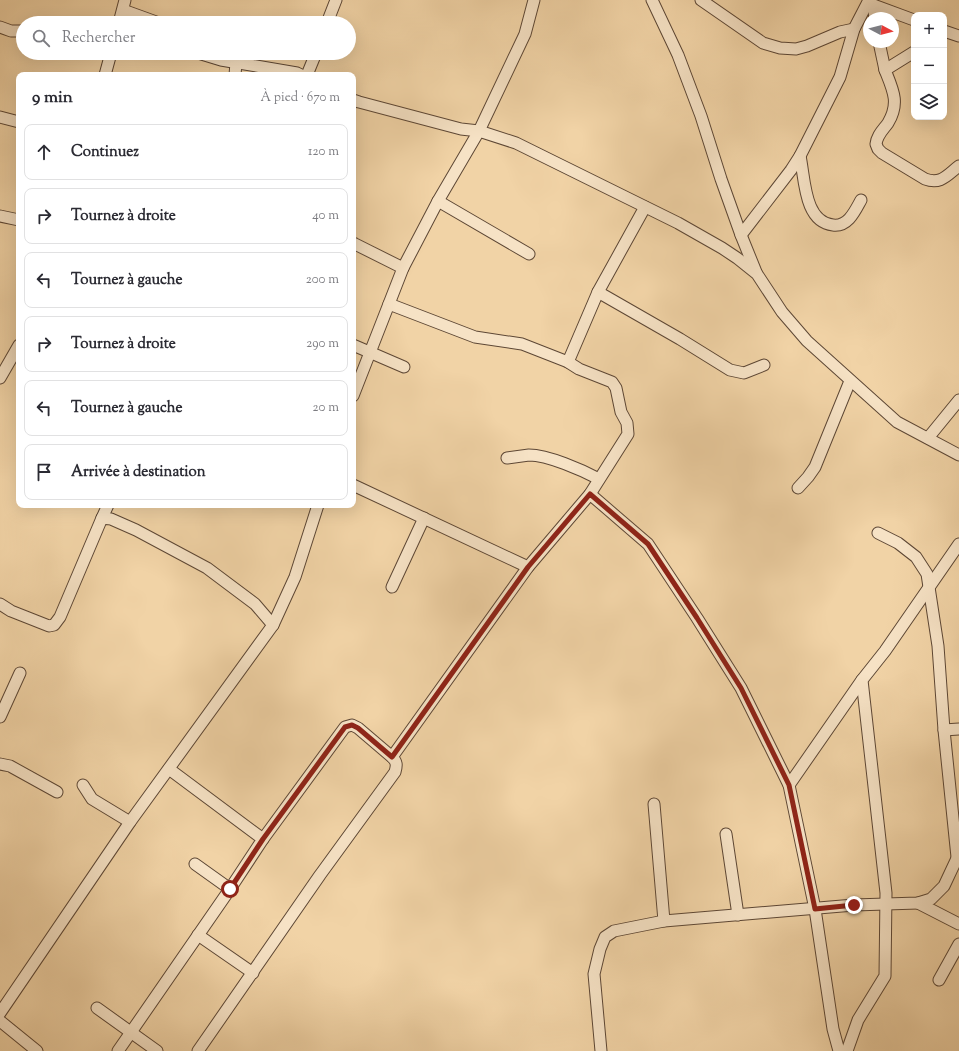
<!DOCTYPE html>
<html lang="fr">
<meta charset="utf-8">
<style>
:root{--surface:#fff;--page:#f2f2f3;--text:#2b2b33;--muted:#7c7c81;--line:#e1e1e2}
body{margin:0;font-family:"Sorts Mill Goudy",serif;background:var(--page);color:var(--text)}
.controls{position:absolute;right:12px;top:12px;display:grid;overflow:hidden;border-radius:8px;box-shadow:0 4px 16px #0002}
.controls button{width:36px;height:36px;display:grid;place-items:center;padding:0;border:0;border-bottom:1px solid var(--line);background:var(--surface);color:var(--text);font:20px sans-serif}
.compass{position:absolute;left:863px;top:12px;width:36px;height:36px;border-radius:50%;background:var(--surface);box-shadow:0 4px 16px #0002;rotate:97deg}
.stop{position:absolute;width:12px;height:12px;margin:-9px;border:3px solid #8f2418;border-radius:50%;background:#fff}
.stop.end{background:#8f2418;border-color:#fff;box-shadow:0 1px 4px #0008}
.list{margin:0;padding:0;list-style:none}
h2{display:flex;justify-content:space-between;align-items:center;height:52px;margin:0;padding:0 16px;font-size:17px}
h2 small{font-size:13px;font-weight:400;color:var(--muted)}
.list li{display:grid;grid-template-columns:26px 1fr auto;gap:12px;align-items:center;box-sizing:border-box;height:56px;margin:0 8px 8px;padding:0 8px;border:1px solid var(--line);border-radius:8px}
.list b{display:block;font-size:15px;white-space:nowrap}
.list em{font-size:13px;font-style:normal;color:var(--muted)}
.icon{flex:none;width:22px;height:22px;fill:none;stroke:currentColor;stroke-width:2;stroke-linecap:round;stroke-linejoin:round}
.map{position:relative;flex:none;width:959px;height:1051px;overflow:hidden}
.search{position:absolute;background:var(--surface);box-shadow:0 4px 16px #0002;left:16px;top:16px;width:340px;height:44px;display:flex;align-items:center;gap:10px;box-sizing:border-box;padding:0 14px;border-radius:22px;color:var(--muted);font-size:15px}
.panel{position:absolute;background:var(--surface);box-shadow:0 4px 16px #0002;left:16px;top:72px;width:340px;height:436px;border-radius:8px}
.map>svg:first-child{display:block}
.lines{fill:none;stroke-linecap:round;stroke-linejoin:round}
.minor-casing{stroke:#5d4735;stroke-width:13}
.minor{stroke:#f6e2c5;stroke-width:11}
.route{stroke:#8f2418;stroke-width:5}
</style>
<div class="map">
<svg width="959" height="1051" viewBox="0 0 959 1051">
<rect width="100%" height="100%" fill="#f1d3a6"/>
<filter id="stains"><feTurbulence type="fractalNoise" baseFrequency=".005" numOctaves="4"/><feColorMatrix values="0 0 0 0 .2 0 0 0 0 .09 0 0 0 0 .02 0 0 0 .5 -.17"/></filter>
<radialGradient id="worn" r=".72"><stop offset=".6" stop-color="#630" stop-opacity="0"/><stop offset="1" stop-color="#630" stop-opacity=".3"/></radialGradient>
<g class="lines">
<defs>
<g id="minor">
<path d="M 652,0 L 678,55 L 701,116 L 721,179 L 741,235 L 756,272"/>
<path d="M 701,0 L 763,43 L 780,48 L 796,49 L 807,46 L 840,32 L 854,29"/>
<path d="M 868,3 L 914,20"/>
<path d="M 873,5 L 875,18"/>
<path d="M 123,10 L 159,23"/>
<path d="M 119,23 L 125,0"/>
<path d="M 327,23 L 336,0"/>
<path d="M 0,27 L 11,31 L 23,31"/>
<path d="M 944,31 L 959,36"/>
<path d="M 879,42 L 885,70"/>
<path d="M 914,52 L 885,70 C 893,90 900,103 888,123 C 883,130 877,135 876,144 L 878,149 L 882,153 L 925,179 C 941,185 947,175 959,166"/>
<path d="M 198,53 L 221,60 L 297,73 L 301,75"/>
<path d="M 105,75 L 111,53"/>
<path d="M 235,75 L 236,63"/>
<path d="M 307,75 L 316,53"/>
<path d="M 353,100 L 359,102 L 461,129 L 479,131 L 516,143 L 678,223 L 722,248 L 737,258 L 757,274 L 782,312 L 807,341 L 897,422 L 959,455"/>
<path d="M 0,117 L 19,122"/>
<path d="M 800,156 C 805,179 804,222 833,225 C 848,227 855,211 861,200"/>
<path d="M 438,201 L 529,254"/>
<path d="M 0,216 L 19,220"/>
<path d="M 741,235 L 791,170 L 800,156 L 840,77 L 854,29 L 869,0"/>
<path d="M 353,243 L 403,268"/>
<path d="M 598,292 L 680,339 L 730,370 L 744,373 L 764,365"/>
<path d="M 353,345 L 404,367"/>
<path d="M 568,362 L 598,292 L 645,207"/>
<path d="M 0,378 L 19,345"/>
<path d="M 353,396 L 403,268 L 438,201 L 479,131 L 525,34 L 534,0"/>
<path d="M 928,438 L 959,400"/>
<path d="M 507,458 C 514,457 522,456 529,455 C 548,455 582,470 599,479"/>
<path d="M 353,485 L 528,567"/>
<path d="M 798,488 L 808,477 L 815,467 L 850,381"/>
<path d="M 590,494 L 648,544 L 697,618 L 741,688 L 789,785"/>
<path d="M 102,518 L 108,505"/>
<path d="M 878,533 L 898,543 L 916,557 L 927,574 L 938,646 L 944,730 L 957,857"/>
<path d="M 392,587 L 424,518"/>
<path d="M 0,604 L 11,611 L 49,626 L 54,625 L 60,617 L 102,518 L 111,519 L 136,530 L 207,568 L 255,604 L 273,625"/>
<path d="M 0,717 L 20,673"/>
<path d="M 944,730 L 959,729"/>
<path d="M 0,764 L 10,766 L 57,792"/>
<path d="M 169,769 L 263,839"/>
<path d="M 83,785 L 92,799 L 130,822"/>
<path d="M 654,804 L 664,921 L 854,905 L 918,903 L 931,899 L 944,886 L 959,854"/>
<path d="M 726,834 L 738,915"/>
<path d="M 195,864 L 230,889"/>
<path d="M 918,903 L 959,924"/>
<path d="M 198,935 L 253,973"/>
<path d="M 939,980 L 959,944"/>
<path d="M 97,1008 L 157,1051"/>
<path d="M 0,1013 L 130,822 L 273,625 L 295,577 L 318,505"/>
<path d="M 0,1021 L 37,1051"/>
<path d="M 118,1051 L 230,889 L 263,839 L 345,727 L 352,725 L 358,728 L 392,757 L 528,567 L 590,494 L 628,434 L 627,423 L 621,412 L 616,388 L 612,382 L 579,369 L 568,362 L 522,344 L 475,337 L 389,304"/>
<path d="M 198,1051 L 320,875 L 395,772 C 397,765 397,762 392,757"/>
<path d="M 601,1051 L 594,974 L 600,949 L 605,937 L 614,931 L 664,921"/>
<path d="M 839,1051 L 833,1029 L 815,909 L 789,785 L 862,680"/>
<path d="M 847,1051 L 858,1020 L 885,976 L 886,893 L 862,680 L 885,651 L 959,544"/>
</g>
</defs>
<!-- minor casing -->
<use href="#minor" class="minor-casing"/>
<!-- minor -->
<use href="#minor" class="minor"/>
</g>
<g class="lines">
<!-- route -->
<path class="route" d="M 230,889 L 263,839 L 345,727 L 352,725 L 358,728 L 392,757 L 528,567 L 590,494 L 648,544 L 697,618 L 741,688 L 789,785 L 815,909 L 854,905"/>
</g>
<rect width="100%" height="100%" filter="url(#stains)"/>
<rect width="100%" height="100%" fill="url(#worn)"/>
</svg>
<div class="controls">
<button>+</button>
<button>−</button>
<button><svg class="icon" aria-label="layers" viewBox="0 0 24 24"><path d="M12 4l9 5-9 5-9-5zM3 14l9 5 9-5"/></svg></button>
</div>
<svg class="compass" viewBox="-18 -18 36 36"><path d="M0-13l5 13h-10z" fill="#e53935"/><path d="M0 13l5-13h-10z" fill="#7c7c81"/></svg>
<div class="stop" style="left:230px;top:889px"></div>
<div class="stop end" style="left:854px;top:905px"></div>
<div class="search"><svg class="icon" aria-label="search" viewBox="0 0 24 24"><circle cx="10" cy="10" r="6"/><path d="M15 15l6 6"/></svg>Rechercher</div>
<section class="panel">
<h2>9 min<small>À pied · 670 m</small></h2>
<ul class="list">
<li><svg class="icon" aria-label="ahead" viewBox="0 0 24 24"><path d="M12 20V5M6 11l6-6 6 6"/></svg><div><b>Continuez</b></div><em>120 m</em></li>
<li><svg class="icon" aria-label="right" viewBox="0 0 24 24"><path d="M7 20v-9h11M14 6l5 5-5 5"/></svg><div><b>Tournez à droite</b></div><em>40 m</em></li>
<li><svg class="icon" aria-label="left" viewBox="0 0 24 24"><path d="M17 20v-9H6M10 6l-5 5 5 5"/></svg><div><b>Tournez à gauche</b></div><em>200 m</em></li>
<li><svg class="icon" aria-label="right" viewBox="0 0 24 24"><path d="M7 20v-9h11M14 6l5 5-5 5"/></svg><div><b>Tournez à droite</b></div><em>290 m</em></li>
<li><svg class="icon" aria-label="left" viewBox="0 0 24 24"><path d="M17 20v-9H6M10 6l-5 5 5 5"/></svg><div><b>Tournez à gauche</b></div><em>20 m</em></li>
<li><svg class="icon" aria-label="arrive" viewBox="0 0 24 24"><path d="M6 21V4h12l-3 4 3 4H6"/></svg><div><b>Arrivée à destination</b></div></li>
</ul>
</section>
</div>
